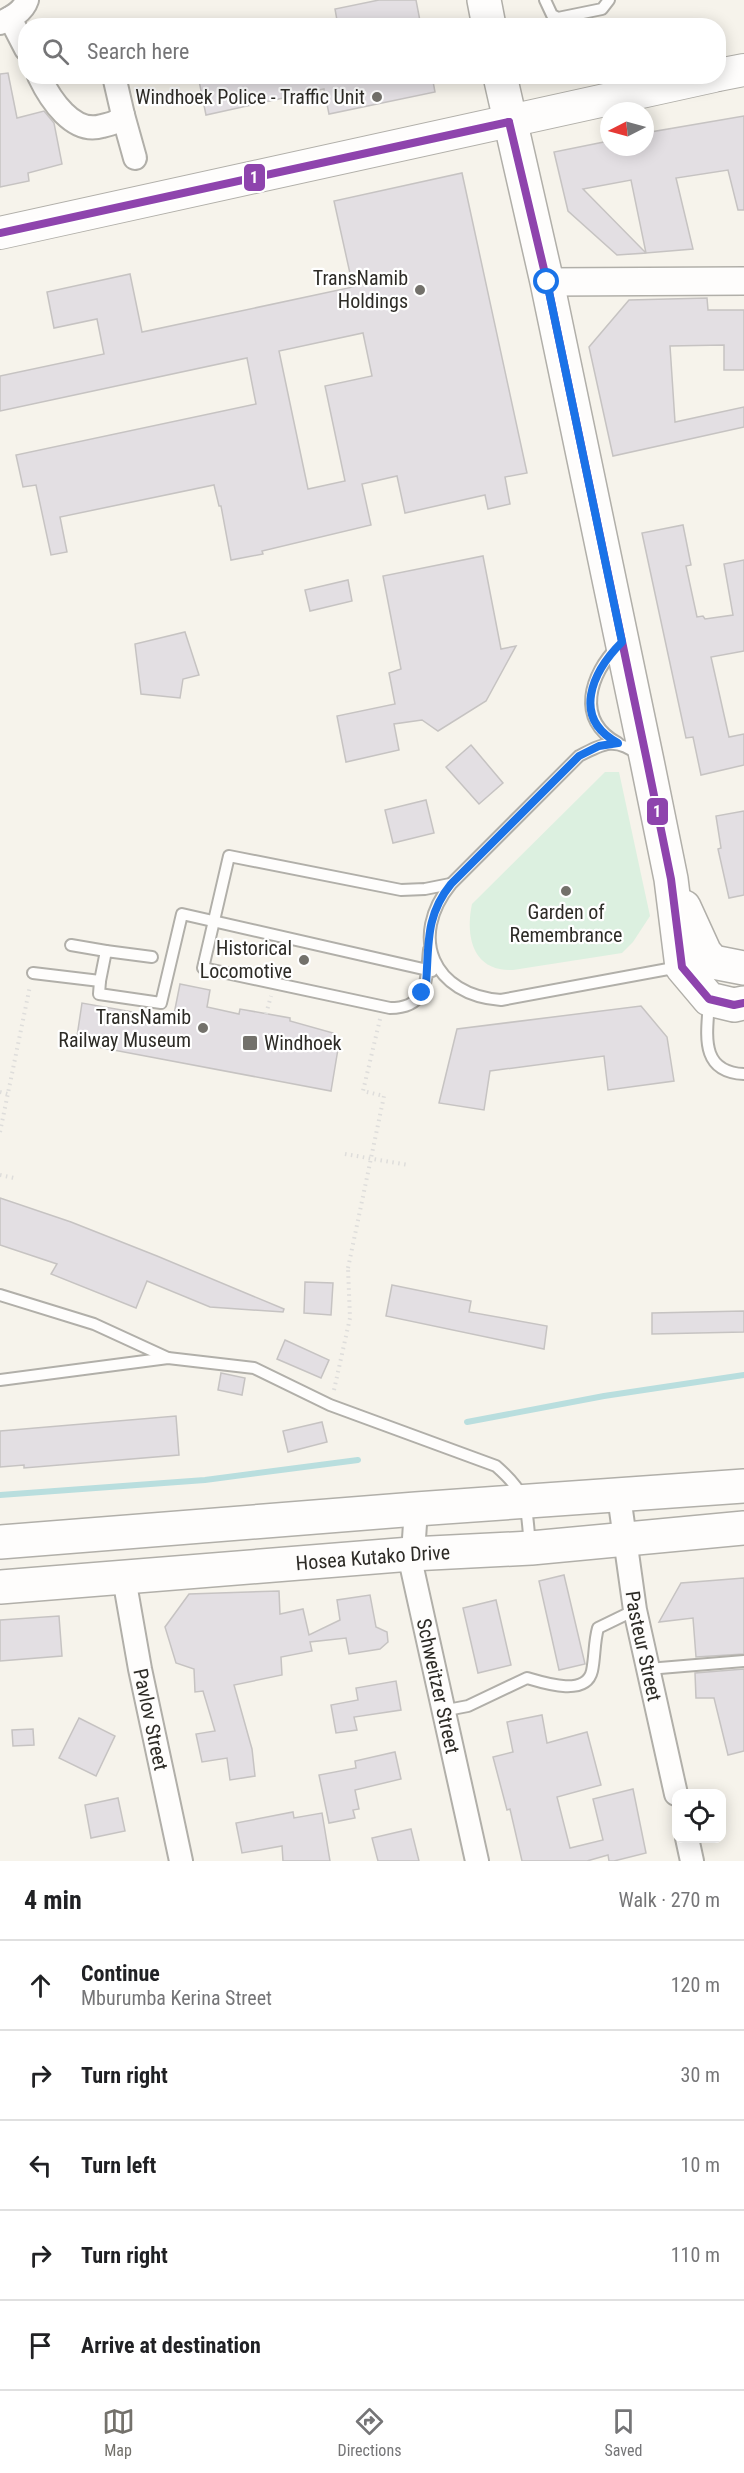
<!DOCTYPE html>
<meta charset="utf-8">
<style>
:root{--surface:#fff;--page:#f6f6f6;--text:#202124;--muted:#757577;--line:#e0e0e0;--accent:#73716b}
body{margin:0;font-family:"Roboto Condensed",sans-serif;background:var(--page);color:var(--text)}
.controls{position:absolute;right:18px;bottom:18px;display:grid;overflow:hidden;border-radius:12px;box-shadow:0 3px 15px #0003}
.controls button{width:54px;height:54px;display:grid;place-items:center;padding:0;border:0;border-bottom:2px solid var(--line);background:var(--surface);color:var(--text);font:30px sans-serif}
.compass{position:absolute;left:600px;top:102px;width:54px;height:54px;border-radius:50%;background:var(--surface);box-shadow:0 3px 15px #0003;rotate:264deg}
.stop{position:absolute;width:18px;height:18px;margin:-14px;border:4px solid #1a73e8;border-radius:50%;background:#fff}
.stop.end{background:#1a73e8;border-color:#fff;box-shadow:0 2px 6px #0008}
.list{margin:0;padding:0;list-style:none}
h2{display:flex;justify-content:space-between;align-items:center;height:78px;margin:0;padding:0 24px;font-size:26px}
h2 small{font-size:20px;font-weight:400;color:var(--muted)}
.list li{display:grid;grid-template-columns:39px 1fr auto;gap:18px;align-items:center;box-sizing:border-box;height:90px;padding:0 24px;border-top:2px solid var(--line)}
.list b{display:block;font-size:22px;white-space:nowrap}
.list p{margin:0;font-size:20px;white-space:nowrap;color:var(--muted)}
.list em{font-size:20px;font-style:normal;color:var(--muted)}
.icon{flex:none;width:33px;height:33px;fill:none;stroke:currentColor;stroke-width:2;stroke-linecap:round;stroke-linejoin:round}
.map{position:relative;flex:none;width:744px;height:1861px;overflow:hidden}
.search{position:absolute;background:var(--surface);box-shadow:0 3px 15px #0003;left:18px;right:18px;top:18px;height:66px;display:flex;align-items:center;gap:15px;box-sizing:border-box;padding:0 21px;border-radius:24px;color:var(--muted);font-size:22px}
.sheet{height:528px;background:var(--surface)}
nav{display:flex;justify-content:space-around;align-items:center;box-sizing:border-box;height:84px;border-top:2px solid var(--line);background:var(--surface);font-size:16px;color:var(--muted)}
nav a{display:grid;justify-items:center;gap:3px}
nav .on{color:var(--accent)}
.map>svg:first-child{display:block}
.green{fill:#dcf0e0}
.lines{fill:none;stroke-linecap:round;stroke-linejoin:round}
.stream{stroke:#b9dede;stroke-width:6}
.building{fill:#e3dfe3;stroke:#c6c3c2;stroke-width:1.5;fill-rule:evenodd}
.service-casing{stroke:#b1afa9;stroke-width:14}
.minor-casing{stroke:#b1afa9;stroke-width:26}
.tertiary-casing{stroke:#b1afa9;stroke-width:30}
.secondary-casing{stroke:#b1afa9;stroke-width:34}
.primary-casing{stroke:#b1afa9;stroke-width:36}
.path{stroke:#dedddb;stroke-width:4;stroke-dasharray:1.5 4.5;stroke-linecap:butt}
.service{stroke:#fefdfc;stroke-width:10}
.minor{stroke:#fefdfc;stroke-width:22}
.tertiary{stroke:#fefdfc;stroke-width:27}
.secondary{stroke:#fefdfc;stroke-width:32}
.primary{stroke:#fefdfc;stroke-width:33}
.path-bridge{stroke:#dedddb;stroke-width:4;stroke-dasharray:1.5 4.5;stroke-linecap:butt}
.bus-1-casing{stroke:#fff;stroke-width:12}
.bus-1{stroke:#8e44ad;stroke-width:8}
.route{stroke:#1a73e8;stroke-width:8}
.poi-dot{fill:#73716b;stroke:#fff;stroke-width:2}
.labels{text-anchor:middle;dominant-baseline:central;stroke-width:4.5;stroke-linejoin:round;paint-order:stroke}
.poi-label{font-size:20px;fill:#2d2b26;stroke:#fff;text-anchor:end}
.street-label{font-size:20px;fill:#2d2b26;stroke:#fff}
.line-badge{stroke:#fff;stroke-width:2}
.badge-label{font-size:16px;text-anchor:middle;font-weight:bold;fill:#fff}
</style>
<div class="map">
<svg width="744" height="1861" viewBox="0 0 744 1861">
<rect width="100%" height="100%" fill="#f6f3eb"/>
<!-- green -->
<path class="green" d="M 605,772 L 619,772 L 650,916 L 633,942 L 622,953 L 513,970 C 473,972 465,937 472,904 Z"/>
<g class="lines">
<!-- stream -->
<g class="stream">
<path d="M 467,1422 L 604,1396 L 744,1375"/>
<path d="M 0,1495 L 205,1480 L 358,1460"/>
</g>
</g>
<!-- building -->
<g class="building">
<path d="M 379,0 L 416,0 L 421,26 L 338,26 L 335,9 Z"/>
<path d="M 8,73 L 17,118 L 44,111 L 54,123 L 62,164 L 28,173 L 29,181 L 0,187 L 0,74 Z"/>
<path d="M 198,76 L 432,76 L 435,92 L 329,114 L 324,89 L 206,115 Z"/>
<path d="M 744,116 L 744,210 L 738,210 L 728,170 L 676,178 L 693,249 L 646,253 L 631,180 L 583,189 L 646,253 L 617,255 L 568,211 L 554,152 L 609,141 L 609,147 L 645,147 L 645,133 Z"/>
<path d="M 462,173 L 527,473 L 505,477 L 510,504 L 488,509 L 485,495 L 405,513 L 397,476 L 362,484 L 371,525 L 262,551 L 263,554 L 231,560 L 221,506 L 219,506 L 214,485 L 60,517 L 67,552 L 51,555 L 36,485 L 23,487 L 16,455 L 256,404 L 247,358 L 0,411 L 0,376 L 104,354 L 97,319 L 54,328 L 47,292 L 130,274 L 142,332 L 353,287 L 334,201 ZM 363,333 L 372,376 L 325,386 L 345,481 L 308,489 L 279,351 Z"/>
<path d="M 707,298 L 708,310 L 744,310 L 744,370 L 724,370 L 724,345 L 670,346 L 675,422 L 744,407 L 744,427 L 613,456 L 589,347 L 629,300 Z"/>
<path d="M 683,525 L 691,565 L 686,566 L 697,617 L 703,616 L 705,619 L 733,615 L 724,564 L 744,560 L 744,651 L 711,657 L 729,737 L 744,734 L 744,765 L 701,775 L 693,737 L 686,738 L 642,533 Z"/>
<path d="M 483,556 L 501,649 L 516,646 L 486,701 L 438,731 L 422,720 L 394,724 L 399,750 L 346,762 L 337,716 L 395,704 L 389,673 L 401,669 L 383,576 Z"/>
<path d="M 348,580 L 352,601 L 310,611 L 305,590 Z"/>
<path d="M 185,632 L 199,675 L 183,679 L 180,698 L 141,694 L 135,644 Z"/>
<path d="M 471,745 L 503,783 L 479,804 L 446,767 Z"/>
<path d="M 426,800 L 434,833 L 393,843 L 385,810 Z"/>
<path d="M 744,811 L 744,895 L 729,898 L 718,849 L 721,848 L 716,816 Z"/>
<path d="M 180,984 L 210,990 L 207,1007 L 239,1014 L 240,1009 L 290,1018 L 290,1021 L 333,1033 L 330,1048 L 338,1049 L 331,1091 L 76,1043 L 82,1003 L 173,1019 Z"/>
<path d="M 641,1006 L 667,1037 L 674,1081 L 608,1090 L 604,1056 L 490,1071 L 484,1110 L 439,1103 L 457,1029 Z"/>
<path d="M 0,1198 L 71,1222 L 157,1256 L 284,1309 L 283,1312 L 210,1307 L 147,1281 L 136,1308 L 51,1274 L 57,1264 L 0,1245 Z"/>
<path d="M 305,1282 L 333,1283 L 331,1315 L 304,1313 Z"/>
<path d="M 392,1285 L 471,1301 L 469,1312 L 547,1326 L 544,1349 L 386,1316 Z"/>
<path d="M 744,1311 L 744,1332 L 652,1334 L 652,1313 Z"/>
<path d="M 285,1340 L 329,1360 L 321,1378 L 277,1359 Z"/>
<path d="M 221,1373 L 245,1378 L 242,1395 L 218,1390 Z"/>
<path d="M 176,1416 L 179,1455 L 24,1468 L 24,1465 L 0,1467 L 0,1431 Z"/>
<path d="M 322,1422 L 327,1442 L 288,1452 L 283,1431 Z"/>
<path d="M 564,1575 L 585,1664 L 559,1670 L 539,1581 Z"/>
<path d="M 744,1578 L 744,1654 L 696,1657 L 693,1618 L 659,1622 L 681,1583 Z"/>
<path d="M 279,1591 L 280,1614 L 303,1609 L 309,1635 L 340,1620 L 337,1600 L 370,1595 L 376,1627 L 387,1632 L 388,1642 L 380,1649 L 349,1654 L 346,1638 L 310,1642 L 312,1651 L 281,1657 L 282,1675 L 234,1685 L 252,1749 L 255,1776 L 230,1780 L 227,1758 L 202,1762 L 196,1734 L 215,1731 L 203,1691 L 195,1692 L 194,1669 L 176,1663 L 165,1627 L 189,1594 Z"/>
<path d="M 496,1600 L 511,1665 L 478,1673 L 463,1608 Z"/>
<path d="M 59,1616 L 62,1656 L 0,1661 L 0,1620 Z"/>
<path d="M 744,1669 L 744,1751 L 728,1755 L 714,1698 L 696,1698 L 695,1673 Z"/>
<path d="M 396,1681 L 401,1710 L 354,1717 L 357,1730 L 336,1733 L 331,1705 L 358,1700 L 356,1688 Z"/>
<path d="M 542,1715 L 547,1743 L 587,1732 L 601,1785 L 557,1797 L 570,1848 L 603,1840 L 593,1799 L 633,1789 L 646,1853 L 614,1861 L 609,1861 L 608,1855 L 587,1861 L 522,1861 L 510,1809 L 507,1810 L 493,1757 L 513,1752 L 507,1722 Z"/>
<path d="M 79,1718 L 115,1736 L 96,1776 L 59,1758 Z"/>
<path d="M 33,1729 L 34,1745 L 13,1746 L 12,1730 Z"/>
<path d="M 395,1752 L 401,1779 L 355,1790 L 359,1809 L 353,1810 L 355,1818 L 329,1823 L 319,1775 L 356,1768 L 355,1761 Z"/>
<path d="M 118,1798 L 125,1831 L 91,1838 L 85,1805 Z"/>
<path d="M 293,1812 L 294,1818 L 322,1813 L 330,1861 L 283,1861 L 282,1846 L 242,1853 L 236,1823 Z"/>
<path d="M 411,1829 L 419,1861 L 378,1861 L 372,1838 Z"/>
</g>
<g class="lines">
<defs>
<g id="service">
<path d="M 545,0 L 552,15 L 558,18 L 602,9 L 609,0"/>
<path d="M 618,743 C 575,720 590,674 618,646"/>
<path d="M 639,755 C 615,737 604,743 579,756 L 451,884 C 408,937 433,995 501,1000 L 679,967"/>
<path d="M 71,945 L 106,951"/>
<path d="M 429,950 C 426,979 429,1008 390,1008 L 203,968 L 229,856 L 401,890 L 425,889 L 450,884"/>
<path d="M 33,973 L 100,981 L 99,994 L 161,1003 L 182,914 L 432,971"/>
<path d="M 100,981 L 106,951 L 152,957"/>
<path d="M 709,1002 C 707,1034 699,1072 744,1074"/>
<path d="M 0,1295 L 94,1324 L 168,1358"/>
<path d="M 0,1380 L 168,1358 L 254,1368 L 330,1405 L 496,1466 C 529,1495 526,1505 530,1546"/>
<path d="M 648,1669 L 744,1661"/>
<path d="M 442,1711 L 468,1706 L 527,1678 C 544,1683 586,1697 592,1671 C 595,1657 594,1642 598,1628 L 635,1610"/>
</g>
<g id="minor">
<path d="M 10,18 L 26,49"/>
<path d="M 0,23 C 11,18 23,12 27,0"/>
<path d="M 39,76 C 50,99 73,135 102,126 C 111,124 117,123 123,115 L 114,76"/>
<path d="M 123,115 L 135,158"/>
<path id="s1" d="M 619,1496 L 635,1610 L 676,1794"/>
<path id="s2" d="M 416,1509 L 412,1568 L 477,1861"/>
<path id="s3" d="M 124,1578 L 140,1669 L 181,1861"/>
<path d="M 687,1838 L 692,1861"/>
</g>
<path id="tertiary" d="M 547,282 L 744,281"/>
<g id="secondary">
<path d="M 718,75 L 744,70"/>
<path d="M 0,233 L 714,76"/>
</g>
<g id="primary">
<path d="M 484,0 L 489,26"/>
<path d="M 500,76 L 547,282 L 647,761 L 671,879 L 682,967 L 709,999 L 734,1005 L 744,1003"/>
<path d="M 684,907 L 705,953 L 713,962 L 744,968"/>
<path d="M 0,1542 L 416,1509 L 744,1486"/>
<path id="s4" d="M 0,1587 L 411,1554 L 531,1548 L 744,1528"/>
</g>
</defs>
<!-- service casing -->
<use href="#service" class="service-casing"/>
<!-- minor casing -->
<use href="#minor" class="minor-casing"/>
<!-- tertiary casing -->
<use href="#tertiary" class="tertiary-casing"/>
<!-- secondary casing -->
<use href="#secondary" class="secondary-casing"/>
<!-- primary casing -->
<use href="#primary" class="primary-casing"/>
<!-- path -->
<g class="path">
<path d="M 266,1014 L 271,996"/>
<path d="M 380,1019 L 363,1091 L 384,1096"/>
<path d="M 0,1092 L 8,1094"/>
<path d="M 0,1132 L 30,986"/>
<path d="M 345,1154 L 408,1165"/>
<path d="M 0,1175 L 14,1178"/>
<path d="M 334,1390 L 350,1318 L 348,1268"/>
</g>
<!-- service -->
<use href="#service" class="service"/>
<!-- minor -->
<use href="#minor" class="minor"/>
<!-- tertiary -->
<use href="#tertiary" class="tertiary"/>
<!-- secondary -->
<use href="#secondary" class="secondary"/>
<!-- primary -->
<use href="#primary" class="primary"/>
<!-- path-bridge -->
<path class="path-bridge" d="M 348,1268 L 384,1096"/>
<defs>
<g id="bus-1">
<path d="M 509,122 L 547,282 L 647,761 L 671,879 L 682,967 L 709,999 L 734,1005 L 744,1003"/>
<path d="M 0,233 L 509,122"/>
</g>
</defs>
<!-- bus-1 casing -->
<use href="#bus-1" class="bus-1-casing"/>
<!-- bus-1 -->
<use href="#bus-1" class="bus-1"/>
</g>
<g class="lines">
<!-- route -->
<path class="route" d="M 422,993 L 426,985 C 429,945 425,916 451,884 L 579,756 L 599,746 L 618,743 C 571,718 592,672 622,642 L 547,282"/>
</g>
<!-- markers -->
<g class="poi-dot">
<circle cx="377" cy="97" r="6"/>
<circle cx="420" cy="290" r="6"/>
<circle cx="566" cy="891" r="6"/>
<circle cx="304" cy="960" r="6"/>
<circle cx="203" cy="1028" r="6"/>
<rect x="242" y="1035" width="16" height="16" rx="3"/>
</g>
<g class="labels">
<!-- poi labels -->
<g class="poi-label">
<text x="365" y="97">Windhoek Police - Traffic Unit</text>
<text x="408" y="278">TransNamib<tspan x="408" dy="23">Holdings</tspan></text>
<text x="566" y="912" text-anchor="middle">Garden of<tspan x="566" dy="23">Remembrance</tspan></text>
<text x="292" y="948">Historical<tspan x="292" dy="23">Locomotive</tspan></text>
<text x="191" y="1017">TransNamib<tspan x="191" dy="23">Railway Museum</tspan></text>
<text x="264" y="1043" text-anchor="start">Windhoek</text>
</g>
<!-- street labels -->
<g class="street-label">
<text stroke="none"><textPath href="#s4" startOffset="374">Hosea Kutako Drive</textPath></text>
<text stroke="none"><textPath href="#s1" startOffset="152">Pasteur Street</textPath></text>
<text stroke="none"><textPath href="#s2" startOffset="180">Schweitzer Street</textPath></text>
<text stroke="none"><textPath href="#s3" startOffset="144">Pavlov Street</textPath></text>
</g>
</g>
<g class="line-badge">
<rect x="243" y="163" width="23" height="29" rx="6" fill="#8e44ad"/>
<rect x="646" y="797" width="23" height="29" rx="6" fill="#8e44ad"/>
</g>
<g class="badge-label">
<text x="254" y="183">1</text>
<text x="657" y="817">1</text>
</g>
</svg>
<div class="controls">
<button><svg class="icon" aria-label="locate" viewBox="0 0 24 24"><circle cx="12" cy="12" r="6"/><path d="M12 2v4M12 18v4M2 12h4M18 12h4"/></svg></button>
</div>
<svg class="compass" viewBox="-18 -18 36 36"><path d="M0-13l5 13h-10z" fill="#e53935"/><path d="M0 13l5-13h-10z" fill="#757577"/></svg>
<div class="stop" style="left:547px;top:282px"></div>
<div class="stop end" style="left:422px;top:993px"></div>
<div class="search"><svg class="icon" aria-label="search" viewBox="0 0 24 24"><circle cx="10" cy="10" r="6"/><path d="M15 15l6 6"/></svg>Search here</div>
</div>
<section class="sheet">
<h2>4 min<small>Walk · 270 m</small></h2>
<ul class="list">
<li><svg class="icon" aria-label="ahead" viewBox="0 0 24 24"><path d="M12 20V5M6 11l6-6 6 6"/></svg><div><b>Continue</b><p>Mburumba Kerina Street</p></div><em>120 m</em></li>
<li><svg class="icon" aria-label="right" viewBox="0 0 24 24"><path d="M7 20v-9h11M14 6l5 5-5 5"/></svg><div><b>Turn right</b></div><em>30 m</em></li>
<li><svg class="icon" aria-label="left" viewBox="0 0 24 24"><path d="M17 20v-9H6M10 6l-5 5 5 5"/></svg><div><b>Turn left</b></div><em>10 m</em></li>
<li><svg class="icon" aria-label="right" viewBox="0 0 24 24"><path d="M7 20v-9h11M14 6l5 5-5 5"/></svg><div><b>Turn right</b></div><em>110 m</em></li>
<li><svg class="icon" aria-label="arrive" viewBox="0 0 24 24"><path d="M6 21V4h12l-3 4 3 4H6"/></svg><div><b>Arrive at destination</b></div></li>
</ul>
</section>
<nav>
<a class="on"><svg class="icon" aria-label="map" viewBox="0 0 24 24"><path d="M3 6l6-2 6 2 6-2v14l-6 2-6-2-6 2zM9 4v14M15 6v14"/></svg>Map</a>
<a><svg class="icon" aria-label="directions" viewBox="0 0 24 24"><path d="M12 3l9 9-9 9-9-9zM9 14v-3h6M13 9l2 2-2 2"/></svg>Directions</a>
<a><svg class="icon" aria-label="saved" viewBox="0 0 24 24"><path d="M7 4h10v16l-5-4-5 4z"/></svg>Saved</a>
</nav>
